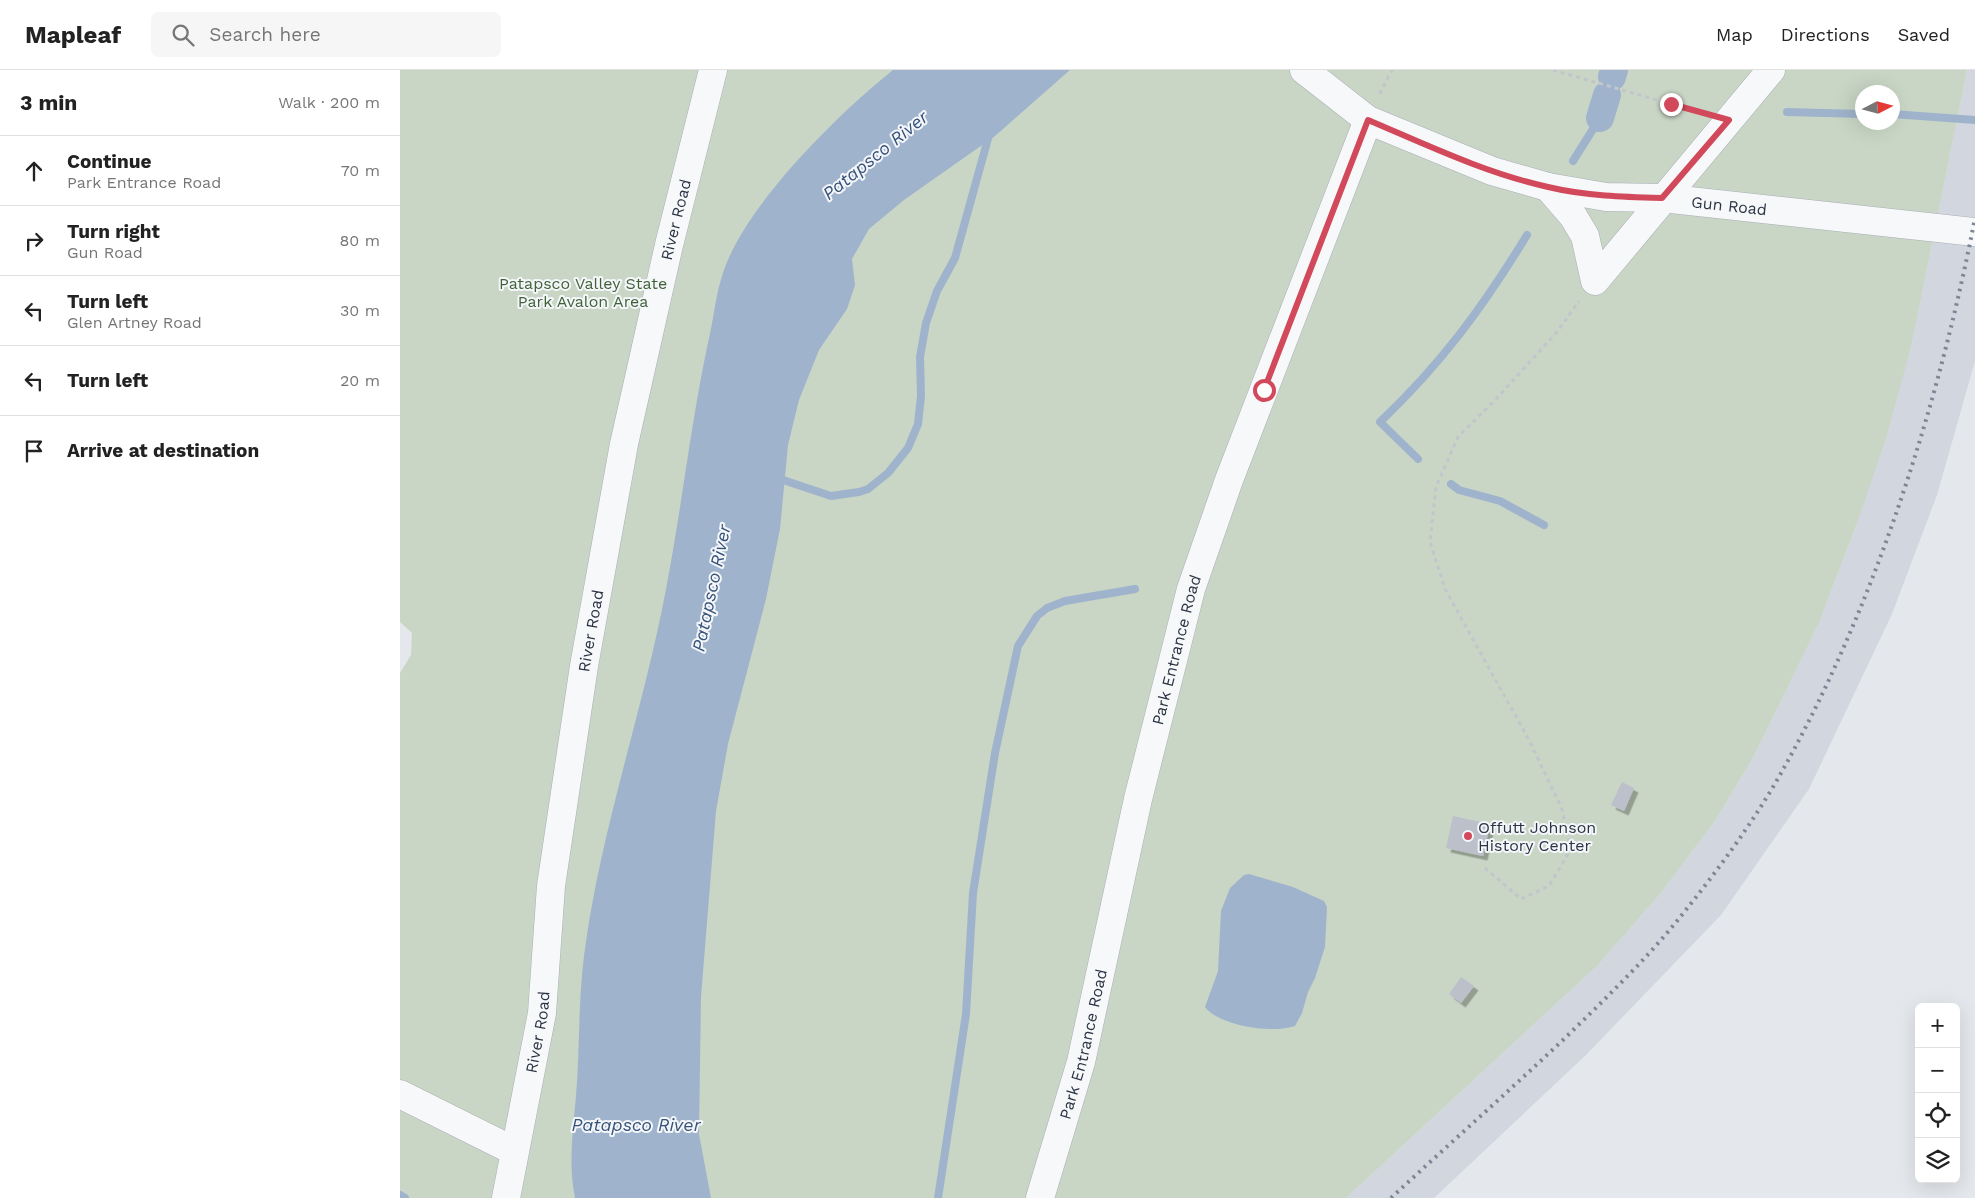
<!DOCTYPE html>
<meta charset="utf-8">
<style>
:root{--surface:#fff;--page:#f6f6f6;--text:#222;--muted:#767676;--line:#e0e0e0}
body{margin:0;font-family:"Work Sans",sans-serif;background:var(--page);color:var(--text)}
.controls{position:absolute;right:15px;bottom:15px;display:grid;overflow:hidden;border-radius:8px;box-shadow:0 5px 20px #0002}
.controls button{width:45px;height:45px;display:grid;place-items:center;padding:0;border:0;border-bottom:1px solid var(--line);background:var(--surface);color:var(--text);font:25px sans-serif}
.compass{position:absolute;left:1455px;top:15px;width:45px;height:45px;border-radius:50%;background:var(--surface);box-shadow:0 5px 20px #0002;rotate:84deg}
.stop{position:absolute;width:15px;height:15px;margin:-11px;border:4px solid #d1495b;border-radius:50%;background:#fff}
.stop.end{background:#d1495b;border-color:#fff;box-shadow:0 1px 5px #0008}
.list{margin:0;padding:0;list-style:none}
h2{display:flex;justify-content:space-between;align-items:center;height:65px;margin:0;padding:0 20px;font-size:21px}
h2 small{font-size:16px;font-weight:400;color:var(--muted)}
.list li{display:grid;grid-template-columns:32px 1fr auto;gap:15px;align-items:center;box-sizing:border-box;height:70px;padding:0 20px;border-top:1px solid var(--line)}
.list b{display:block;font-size:19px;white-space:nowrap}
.list p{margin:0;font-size:16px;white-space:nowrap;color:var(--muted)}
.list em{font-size:16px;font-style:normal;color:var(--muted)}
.icon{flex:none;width:28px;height:28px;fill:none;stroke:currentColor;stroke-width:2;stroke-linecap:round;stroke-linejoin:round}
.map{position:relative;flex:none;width:1575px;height:1128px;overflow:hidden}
header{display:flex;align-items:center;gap:30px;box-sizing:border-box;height:70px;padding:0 25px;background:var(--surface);border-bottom:1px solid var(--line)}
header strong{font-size:24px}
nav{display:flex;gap:28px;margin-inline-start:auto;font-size:18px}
.search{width:350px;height:45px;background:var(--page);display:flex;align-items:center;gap:12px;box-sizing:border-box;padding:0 18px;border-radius:8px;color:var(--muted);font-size:19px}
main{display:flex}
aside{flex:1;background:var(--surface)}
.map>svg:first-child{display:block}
.built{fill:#d2d6de}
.green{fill:#c9d6c5;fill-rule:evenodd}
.water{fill:#9fb4cc}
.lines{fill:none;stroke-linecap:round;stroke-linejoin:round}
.stream{stroke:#9fb4cc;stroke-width:8}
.canal{stroke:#9fb4cc;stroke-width:28}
.building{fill:#bbc0ca;filter:url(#shadow)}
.minor-casing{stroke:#a9aeb7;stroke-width:29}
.path{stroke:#c2c5cb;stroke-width:3;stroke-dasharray:4 4;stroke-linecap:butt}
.minor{stroke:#f7f8fa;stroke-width:28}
.rail{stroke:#7d8696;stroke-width:4;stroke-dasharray:2.5 5;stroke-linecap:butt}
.route{stroke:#d1495b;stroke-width:6}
.poi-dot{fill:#d1495b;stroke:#f4f6f9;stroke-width:2}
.labels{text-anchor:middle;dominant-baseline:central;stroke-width:4;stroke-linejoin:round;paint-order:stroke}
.street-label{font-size:16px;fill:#2b3445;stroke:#f4f6f9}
.park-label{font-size:16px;fill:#3f6138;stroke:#f4f6f9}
.poi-label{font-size:16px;fill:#2b3445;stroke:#f4f6f9;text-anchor:start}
.water-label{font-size:18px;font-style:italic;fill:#34527a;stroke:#f4f6f9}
</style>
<header>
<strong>Mapleaf</strong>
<div class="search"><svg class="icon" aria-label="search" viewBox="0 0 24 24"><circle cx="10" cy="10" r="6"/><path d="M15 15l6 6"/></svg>Search here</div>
<nav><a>Map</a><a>Directions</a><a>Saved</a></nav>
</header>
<main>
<aside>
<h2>3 min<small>Walk · 200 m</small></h2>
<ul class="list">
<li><svg class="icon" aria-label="ahead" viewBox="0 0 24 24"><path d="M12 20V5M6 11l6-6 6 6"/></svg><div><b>Continue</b><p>Park Entrance Road</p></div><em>70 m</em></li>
<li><svg class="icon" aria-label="right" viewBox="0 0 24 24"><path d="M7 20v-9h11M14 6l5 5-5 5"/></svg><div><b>Turn right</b><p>Gun Road</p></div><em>80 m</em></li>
<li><svg class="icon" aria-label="left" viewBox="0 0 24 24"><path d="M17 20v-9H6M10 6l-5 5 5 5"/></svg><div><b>Turn left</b><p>Glen Artney Road</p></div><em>30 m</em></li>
<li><svg class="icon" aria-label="left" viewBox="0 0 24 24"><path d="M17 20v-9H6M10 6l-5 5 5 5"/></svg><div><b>Turn left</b></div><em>20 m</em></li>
<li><svg class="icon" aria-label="arrive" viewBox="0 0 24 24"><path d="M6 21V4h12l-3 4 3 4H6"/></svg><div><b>Arrive at destination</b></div></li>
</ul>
</aside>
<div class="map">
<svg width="1575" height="1128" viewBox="0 0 1575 1128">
<defs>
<filter id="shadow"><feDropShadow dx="4.5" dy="4.5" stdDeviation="0" flood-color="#0004"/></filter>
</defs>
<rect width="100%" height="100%" fill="#e4e7ec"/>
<!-- built -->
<path class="built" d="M 1567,0 L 1575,0 L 1575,291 L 1537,425 L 1492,544 L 1409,719 L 1321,845 L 1186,985 L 1034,1128 L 946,1128 L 1198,895 L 1260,824 L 1315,751 L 1354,686 L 1419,553 L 1457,453 L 1512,273 Z"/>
<!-- green -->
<path class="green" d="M 0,0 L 1567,0 L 1512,273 L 1486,368 L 1457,453 L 1419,553 L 1354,686 L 1315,751 L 1260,824 L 1198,895 L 946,1128 L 0,1128 L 0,603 L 11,585 L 12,563 L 0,552 ZM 1462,22 L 1492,22 L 1492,52 L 1462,52 Z"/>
<!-- water -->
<g class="water">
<path d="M 493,0 L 670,0 L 595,66 L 504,130 L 469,159 L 452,189 L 455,215 L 447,239 L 419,280 L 399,330 L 388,375 L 380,459 L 366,529 L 328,674 L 316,741 L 301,927 L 299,1064 L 311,1128 L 175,1128 C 168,1094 173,1060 176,1026 C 180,979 178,933 184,886 C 200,761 243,642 266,519 C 282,436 291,351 309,268 C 314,246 316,223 323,203 C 345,135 438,44 493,0 Z"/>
<path d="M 849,804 L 893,817 L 924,831 L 927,837 L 925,877 L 915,908 L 908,922 L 902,943 L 895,956 C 873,964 819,956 805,937 L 818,901 L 821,841 L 830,818 L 844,805 Z"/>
</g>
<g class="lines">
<!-- stream -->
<g class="stream">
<path d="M 1387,42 L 1462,44"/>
<path d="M 1492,44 L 1575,50"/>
<path d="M 1173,91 L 1200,48"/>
<path d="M 1018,389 L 980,352 C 1042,293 1083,237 1127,165"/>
<path d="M 377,408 L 431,426 L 459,422 L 468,419 L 488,403 L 508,378 L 518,354 L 521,326 L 520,287 L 526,253 L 537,221 L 555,188 L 589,65"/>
<path d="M 1051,414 L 1059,420 L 1100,431 L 1144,455"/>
<path d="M 0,1125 L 5,1128"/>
<path d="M 538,1128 L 566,944 L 573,823 L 595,683 L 618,576 L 637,546 L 647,538 L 665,531 L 735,519"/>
</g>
<!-- canal -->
<g class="canal">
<path d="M 1212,7 L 1214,0"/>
<path d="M 1200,48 L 1207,25"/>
</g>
</g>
<!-- building -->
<g class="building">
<path d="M 1222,712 L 1234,718 L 1224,741 L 1211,735 Z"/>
<path d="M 1053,746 L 1090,754 L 1083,786 L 1046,778 Z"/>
<path d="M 1061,907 L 1074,916 L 1061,933 L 1049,924 Z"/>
</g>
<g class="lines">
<defs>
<g id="minor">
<path id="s1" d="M 904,0 L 968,50 L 1092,101 L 1148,117 L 1206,127 L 1262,128 L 1575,162"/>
<path d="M 1148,117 L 1173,146 L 1185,166 L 1195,211 L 1371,0"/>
<path d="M 0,1024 L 114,1081"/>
<path id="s2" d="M 106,1128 L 142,943 L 151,816 L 184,596 L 224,374 L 269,175 L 313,0"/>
<path id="s3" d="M 640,1128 L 681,992 L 738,729 L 791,519 L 829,410 L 968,50"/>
</g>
</defs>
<!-- minor casing -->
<use href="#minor" class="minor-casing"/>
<!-- path -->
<g class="path">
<path d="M 1153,0 L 1302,43"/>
<path d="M 980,24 L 990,3 L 993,0"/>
<path d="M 1085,798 L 1121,829 L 1149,816 L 1171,779 L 1162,739 L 1129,670 L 1045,519 L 1030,472 L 1036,417 L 1058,367 L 1097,328 L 1157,262 L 1179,231"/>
</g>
<!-- minor -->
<use href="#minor" class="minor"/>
<!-- rail -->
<path class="rail" d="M 991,1128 C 1048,1075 1107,1023 1164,969 C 1206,928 1249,887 1285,841 C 1321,796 1357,747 1385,696 C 1477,530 1539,333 1575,148"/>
</g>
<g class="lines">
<!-- route -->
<path class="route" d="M 864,320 L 968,50 C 1027,75 1085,103 1148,117 C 1186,126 1224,127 1262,128 L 1329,50 L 1271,34"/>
</g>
<!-- markers -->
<circle class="poi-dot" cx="1068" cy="766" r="5"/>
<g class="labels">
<!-- street labels -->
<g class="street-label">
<text stroke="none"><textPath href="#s1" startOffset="456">Gun Road</textPath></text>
<text stroke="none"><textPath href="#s2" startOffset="994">River Road</textPath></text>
<text stroke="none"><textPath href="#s2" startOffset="574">River Road</textPath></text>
<text stroke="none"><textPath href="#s3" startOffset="565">Park Entrance Road</textPath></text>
<text stroke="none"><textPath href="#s2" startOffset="169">River Road</textPath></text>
<text stroke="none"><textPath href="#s3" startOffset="160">Park Entrance Road</textPath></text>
</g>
<!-- park labels -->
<g class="park-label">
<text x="183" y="213">Patapsco Valley State<tspan x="183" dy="18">Park Avalon Area</tspan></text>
</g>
<!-- poi labels -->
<g class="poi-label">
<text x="1078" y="757">Offutt Johnson<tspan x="1078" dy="18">History Center</tspan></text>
</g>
<!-- water labels -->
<g class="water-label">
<text transform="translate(475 85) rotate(-39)">Patapsco River</text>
<text transform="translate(311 518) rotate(-78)">Patapsco River</text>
<text x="236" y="1054">Patapsco River</text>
</g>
</g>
</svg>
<div class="controls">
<button>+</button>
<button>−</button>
<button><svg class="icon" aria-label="locate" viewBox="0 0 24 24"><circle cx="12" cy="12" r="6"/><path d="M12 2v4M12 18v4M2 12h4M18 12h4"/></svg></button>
<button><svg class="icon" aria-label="layers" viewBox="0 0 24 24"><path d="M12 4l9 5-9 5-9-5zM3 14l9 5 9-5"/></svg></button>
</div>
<svg class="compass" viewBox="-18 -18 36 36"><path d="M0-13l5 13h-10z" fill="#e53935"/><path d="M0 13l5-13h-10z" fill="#767676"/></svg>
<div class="stop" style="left:864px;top:320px"></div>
<div class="stop end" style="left:1271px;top:34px"></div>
</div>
</main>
